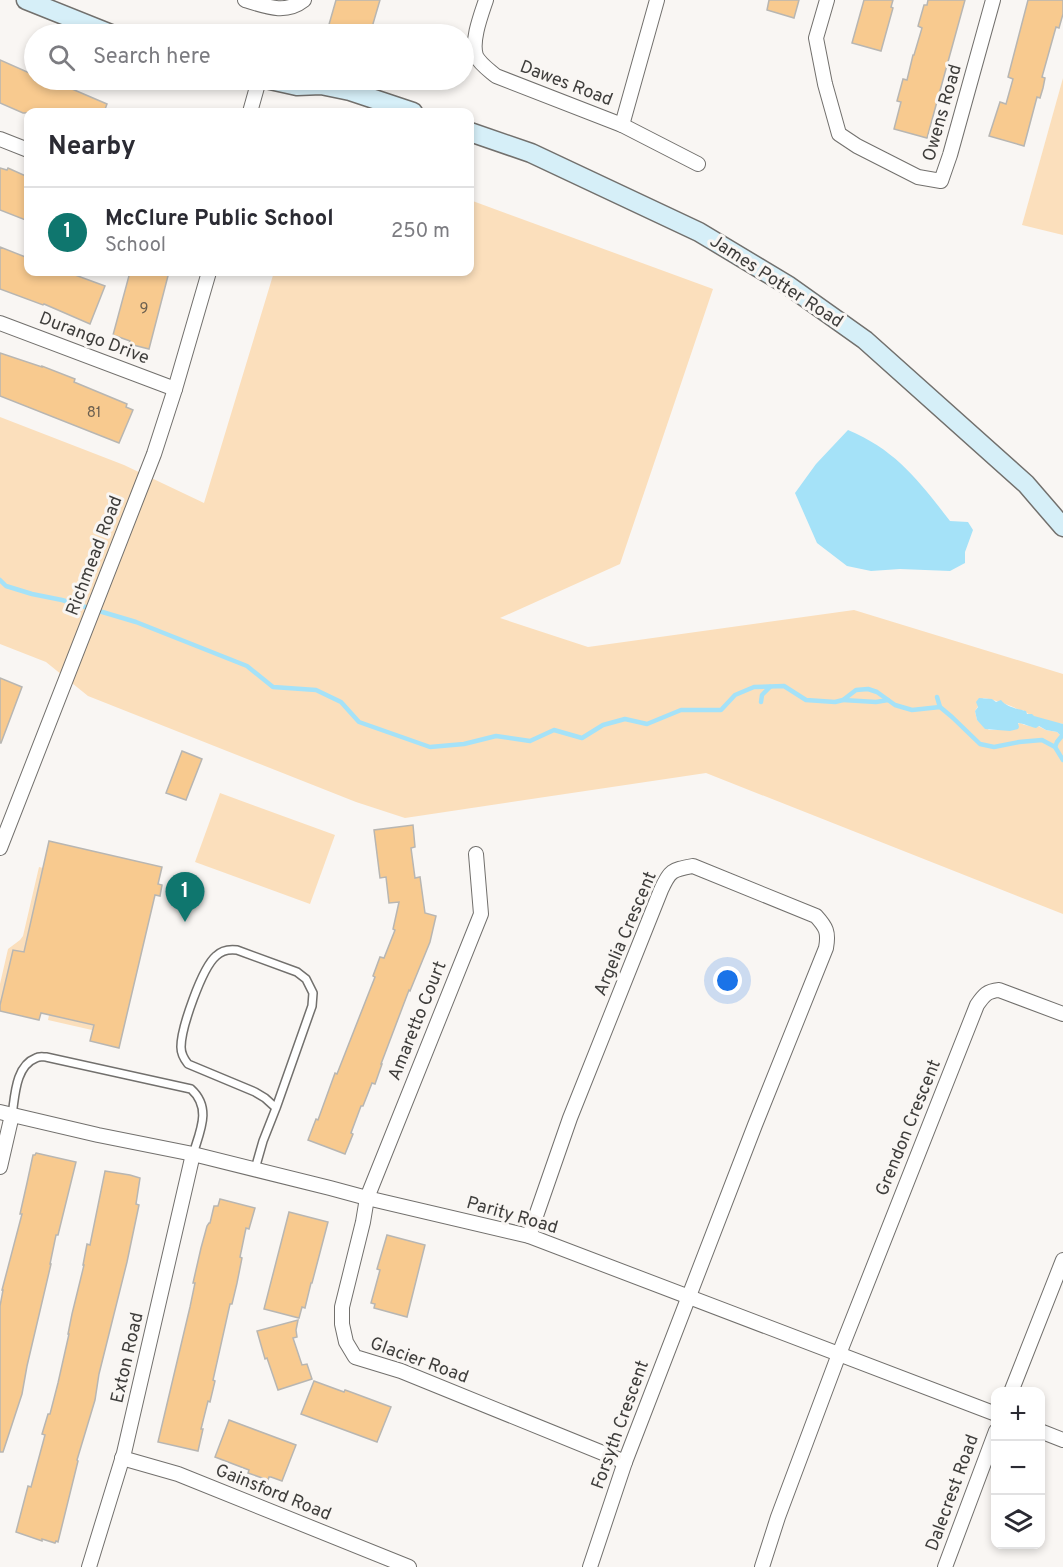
<!DOCTYPE html>
<meta charset="utf-8">
<style>
:root{--surface:#fff;--page:#f2f2f3;--text:#2b2b33;--muted:#7c7c81;--line:#e1e1e2;--accent:#0f766e}
body{margin:0;font-family:Overpass,sans-serif;background:var(--page);color:var(--text)}
.controls{position:absolute;right:18px;bottom:18px;display:grid;overflow:hidden;border-radius:12px;box-shadow:0 3px 9px #0003}
.controls button{width:54px;height:54px;display:grid;place-items:center;padding:0;border:0;border-bottom:2px solid var(--line);background:var(--surface);color:var(--text);font:30px sans-serif}
.you{position:absolute;left:728px;top:981px;width:21px;height:21px;margin:-15px;border:4px solid #fff;border-radius:50%;background:#1a73e8;box-shadow:0 0 0 9px #1a73e833}
.badge{display:grid;place-items:center;width:39px;height:39px;border-radius:50%;background:var(--accent);color:#fff;font-size:20px;font-weight:700}
.pin{position:absolute;translate:-50% -50px;filter:drop-shadow(0 2px 3px #0008)}
.pin::after{content:'';position:absolute;top:32px;width:21px;height:18px;background:inherit;clip-path:polygon(0 0,100% 0,50% 100%)}
.list{margin:0;padding:0;list-style:none}
h2{display:flex;justify-content:space-between;align-items:center;height:78px;margin:0;padding:0 24px;font-size:26px}
h2 small{font-size:20px;font-weight:400;color:var(--muted)}
.list li{display:grid;grid-template-columns:39px 1fr auto;gap:18px;align-items:center;box-sizing:border-box;height:90px;padding:0 24px;border-top:2px solid var(--line)}
.list b{display:block;font-size:22px;white-space:nowrap}
.list p{margin:0;font-size:20px;white-space:nowrap;color:var(--muted)}
.list em{font-size:20px;font-style:normal;color:var(--muted)}
.icon{flex:none;width:33px;height:33px;fill:none;stroke:currentColor;stroke-width:2;stroke-linecap:round;stroke-linejoin:round}
.map{position:relative;flex:none;width:1063px;height:1567px;overflow:hidden}
.search{position:absolute;background:var(--surface);box-shadow:0 3px 9px #0003;left:24px;top:24px;width:450px;height:66px;display:flex;align-items:center;gap:15px;box-sizing:border-box;padding:0 21px;border-radius:33px;color:var(--muted);font-size:22px}
.panel{position:absolute;background:var(--surface);box-shadow:0 3px 9px #0003;left:24px;top:108px;width:450px;height:168px;border-radius:12px}
.map>svg:first-child{display:block}
.green{fill:#fbdfbc}
.water{fill:#a5e2f8}
.lines{fill:none;stroke-linecap:round;stroke-linejoin:round}
.stream{stroke:#a5e2f8;stroke-width:4.5}
.building{fill:#f8ca8f;stroke:#b8b6b2;stroke-width:1.5}
.lane-casing{stroke:#72706d;stroke-width:10}
.street-casing{stroke:#72706d;stroke-width:16}
.secondary-casing{stroke:#72706d;stroke-width:21}
.lane{stroke:#fff;stroke-width:7}
.street{stroke:#fff;stroke-width:14}
.secondary{stroke:#d6eff8;stroke-width:18}
.labels{text-anchor:middle;dominant-baseline:central;stroke-width:6;stroke-linejoin:round;paint-order:stroke}
.number-label{font-size:15px;fill:#6c6050}
.street-label{font-size:18px;fill:#3e3d3b;stroke:#f9f6f3}
</style>
<div class="map">
<svg width="1063" height="1567" viewBox="0 0 1063 1567">
<rect width="100%" height="100%" fill="#f9f6f3"/>
<!-- green -->
<g class="green">
<path d="M 1063,78 L 1063,235 L 1022,225 Z"/>
<path d="M 470,200 L 713,289 L 620,564 L 500,618 L 588,647 L 854,610 L 1063,674 L 1063,724 C 1052,722 1031,718 1023,710 L 1019,710 C 1011,705 992,699 983,698 L 975,711 L 977,720 L 989,730 L 1002,730 L 1020,723 C 1026,726 1032,727 1038,726 L 1046,730 L 1057,732 L 1063,738 L 1063,914 L 706,773 L 405,818 L 356,802 L 88,696 L 46,662 L 0,644 L 0,417 L 124,465 L 204,503 L 274,272 L 470,272 Z"/>
<path d="M 220,793 L 335,835 L 310,904 L 195,862 Z"/>
<path d="M 39,867 L 43,868 L 24,952 L 13,950 L 0,1005 L 0,984 L 8,949 L 20,940 L 23,936 Z"/>
<path d="M 49,1015 L 94,1025 L 92,1030 L 48,1020 Z"/>
</g>
<!-- water -->
<g class="water">
<path d="M 848,430 C 896,450 919,481 950,521 L 968,522 L 973,530 L 965,552 L 965,563 L 950,571 L 900,569 L 871,571 L 847,566 L 817,543 L 795,493 L 816,464 Z"/>
<path d="M 979,698 L 992,699 L 996,702 L 1001,700 C 1006,707 1018,709 1026,711 L 1027,714 L 1032,714 L 1034,716 L 1063,724 L 1063,738 L 1057,732 L 1046,730 L 1039,726 L 1036,728 C 1030,727 1023,723 1018,723 L 1019,727 L 1018,729 L 1010,731 L 985,729 L 977,720 L 975,711 L 978,707 L 976,702 Z"/>
</g>
<g class="lines">
<!-- stream -->
<g class="stream">
<path d="M 0,580 L 6,586 L 32,594 L 62,600 L 136,622 L 247,666 L 273,687 L 316,690 L 341,702 L 359,722 L 430,747 L 464,744 L 496,736 L 530,741 L 554,730 L 582,738 L 603,725 L 625,719 L 647,724 L 681,710 L 721,710 L 735,695 L 754,687 L 784,686 L 806,700 L 835,702 L 843,700 L 856,690 L 868,689 L 877,692 L 895,705 L 912,710 L 940,707 L 952,717 L 980,744 L 994,747 L 1019,742 L 1042,740 L 1055,747 L 1063,760"/>
<path d="M 937,697 L 940,707"/>
<path d="M 843,700 L 876,702 L 888,700"/>
<path d="M 761,702 L 762,695 L 770,687"/>
<path d="M 1055,747 L 1057,742 L 1061,737"/>
</g>
</g>
<!-- building -->
<g class="building">
<path d="M 336,0 L 380,0 L 370,34 L 352,34 L 328,28 Z"/>
<path d="M 769,0 L 799,0 L 794,18 L 767,10 Z"/>
<path d="M 864,0 L 893,0 L 891,7 L 893,8 L 881,51 L 852,43 Z"/>
<path d="M 928,0 L 965,0 L 927,138 L 894,129 L 901,102 L 897,101 L 903,79 L 907,80 L 913,55 L 914,55 L 922,28 L 918,26 L 924,5 L 927,5 Z"/>
<path d="M 1028,0 L 1063,0 L 1063,14 L 1059,28 L 1056,27 L 1042,77 L 1045,78 L 1043,88 L 1040,98 L 1037,97 L 1024,146 L 989,136 L 1000,102 L 1006,104 L 1013,79 L 1008,77 Z"/>
<path d="M 0,60 L 34,75 L 34,80 L 45,80 L 65,86 L 107,104 L 104,112 L 23,113 L 0,103 Z"/>
<path d="M 0,168 L 7,170 L 8,168 L 28,177 L 28,221 L 0,210 Z"/>
<path d="M 0,247 L 28,258 L 28,272 L 67,272 L 105,286 L 90,324 L 44,304 L 43,305 L 0,289 Z"/>
<path d="M 130,272 L 169,272 L 149,349 L 129,344 L 130,341 L 113,335 Z"/>
<path d="M 0,353 L 42,367 L 42,366 L 75,379 L 74,382 L 127,404 L 126,407 L 133,410 L 119,443 L 0,396 Z"/>
<path d="M 0,678 L 22,687 L 1,743 L 0,743 Z"/>
<path d="M 182,751 L 202,759 L 186,800 L 166,793 Z"/>
<path d="M 413,825 L 415,847 L 411,848 L 415,878 L 420,877 L 425,913 L 436,916 L 430,942 L 410,991 L 409,990 L 381,1064 L 382,1064 L 375,1084 L 372,1083 L 363,1106 L 361,1106 L 351,1133 L 353,1134 L 345,1154 L 308,1140 L 316,1119 L 318,1120 L 335,1073 L 337,1074 L 375,977 L 373,976 L 380,957 L 384,958 L 395,930 L 393,929 L 399,902 L 389,903 L 386,877 L 380,878 L 374,830 Z"/>
<path d="M 49,841 L 162,867 L 158,884 L 162,885 L 160,896 L 155,895 L 119,1048 L 90,1041 L 94,1025 L 41,1013 L 39,1020 L 0,1011 L 0,1005 L 13,950 L 24,952 Z"/>
<path d="M 36,1153 L 76,1162 L 58,1235 L 56,1235 L 50,1264 L 51,1264 L 27,1366 L 22,1394 L 3,1452 L 0,1452 L 0,1306 L 3,1290 L 2,1290 L 22,1214 L 20,1214 L 27,1183 L 33,1155 L 35,1155 Z"/>
<path d="M 105,1171 L 130,1175 L 140,1178 L 136,1204 L 139,1205 L 127,1262 L 99,1374 L 95,1400 L 77,1460 L 78,1461 L 58,1542 L 56,1541 L 55,1543 L 42,1539 L 42,1541 L 16,1532 L 28,1486 L 31,1487 L 45,1435 L 42,1434 L 48,1414 L 50,1414 L 58,1383 L 69,1334 L 68,1334 L 72,1314 L 84,1265 L 83,1265 L 87,1244 L 90,1245 Z"/>
<path d="M 220,1199 L 255,1208 L 249,1229 L 246,1228 L 240,1257 L 242,1258 L 237,1283 L 232,1304 L 230,1304 L 213,1380 L 215,1381 L 210,1402 L 208,1401 L 201,1429 L 203,1429 L 198,1451 L 158,1442 L 190,1307 L 195,1283 L 193,1283 L 201,1248 L 207,1226 L 209,1223 L 210,1223 L 214,1206 L 218,1206 Z"/>
<path d="M 289,1212 L 328,1222 L 312,1283 L 311,1283 L 305,1308 L 302,1307 L 299,1318 L 264,1309 Z"/>
<path d="M 387,1235 L 425,1245 L 407,1317 L 374,1308 L 375,1304 L 371,1303 L 380,1270 L 377,1269 Z"/>
<path d="M 298,1320 L 296,1330 L 297,1337 L 293,1338 L 302,1365 L 307,1364 L 312,1379 L 278,1390 L 267,1358 L 265,1359 L 257,1331 Z"/>
<path d="M 314,1381 L 344,1392 L 345,1390 L 348,1391 L 391,1407 L 377,1442 L 301,1414 Z"/>
<path d="M 229,1420 L 296,1445 L 282,1481 L 271,1477 L 269,1477 L 268,1480 L 248,1473 L 249,1470 L 215,1457 Z"/>
</g>
<g class="lines">
<defs>
<g id="lane">
<path d="M 12,1115 C 15,1097 15,1066 36,1058 C 39,1056 43,1057 46,1057 L 191,1089 C 212,1108 200,1131 193,1154"/>
<path d="M 255,1169 L 263,1141 L 276,1108 L 312,1006 L 313,993 L 306,979 L 297,972 L 237,950 C 229,949 222,950 216,956 C 202,968 181,1028 181,1047 C 181,1054 184,1059 188,1064 L 255,1092 L 265,1098 L 276,1108"/>
</g>
<g id="street">
<path d="M 245,0 C 265,6 285,15 304,0"/>
<path d="M 486,0 C 481,15 471,41 476,56 C 480,64 489,70 496,76 L 622,125 L 698,164"/>
<path d="M 827,0 L 816,38 L 825,84 L 839,134 L 857,146 L 918,177 L 941,181 L 950,155 L 993,0"/>
<path d="M 250,112 L 259,80"/>
<path d="M 622,125 L 657,0"/>
<path d="M 0,139 L 28,150"/>
<path d="M 0,323 L 175,389"/>
<path d="M 0,848 L 154,454 L 175,389 L 209,272"/>
<path d="M 476,854 L 481,914 L 367,1198 L 363,1222 L 342,1307 L 342,1324 L 346,1342 L 355,1357 L 401,1371 L 625,1462"/>
<path d="M 0,1112 L 98,1135 L 193,1154 L 330,1188 L 367,1198 L 529,1236 L 996,1414"/>
<path d="M 0,1167 L 12,1115"/>
<path d="M 529,1236 L 570,1118 L 661,890 C 670,870 672,870 693,866 L 816,916 C 826,927 829,932 826,948 L 755,1125 L 625,1462 L 590,1567"/>
<path d="M 1011,1392 L 1063,1260"/>
<path d="M 1040,1431 L 1063,1440"/>
<path d="M 122,1458 L 178,1474 L 409,1567"/>
<path d="M 89,1567 L 124,1453 L 193,1154"/>
<path d="M 762,1567 L 778,1517 L 839,1354 L 977,1005 C 984,995 987,991 999,990 L 1063,1014"/>
<path d="M 945,1567 L 996,1431"/>
</g>
<g id="secondary">
<path d="M 26,0 L 111,34"/>
<path d="M 270,80 L 297,86 L 321,85 L 350,91 L 413,112"/>
<path d="M 470,132 L 531,153 L 699,232 L 789,286 L 865,340 L 1026,484 L 1063,527"/>
</g>
</defs>
<!-- lane casing -->
<use href="#lane" class="lane-casing"/>
<!-- street casing -->
<use href="#street" class="street-casing"/>
<!-- secondary casing -->
<use href="#secondary" class="secondary-casing"/>
<!-- lane -->
<use href="#lane" class="lane"/>
<!-- street -->
<use href="#street" class="street"/>
<!-- secondary -->
<use href="#secondary" class="secondary"/>
</g>
<g class="labels">
<!-- number labels -->
<g class="number-label">
<text x="144" y="309">9</text>
<text x="94" y="413">81</text>
</g>
<!-- street labels -->
<g class="street-label">
<text transform="translate(566 84) rotate(21)">Dawes Road</text>
<text transform="translate(943 113) rotate(-74)">Owens Road</text>
<text transform="translate(776 282) rotate(33)">James Potter Road</text>
<text transform="translate(94 339) rotate(21)">Durango Drive</text>
<text transform="translate(95 556) rotate(-69)">Richmead Road</text>
<text transform="translate(626 934) rotate(-67)">Argelia Crescent</text>
<text transform="translate(418 1021) rotate(-68)">Amaretto Court</text>
<text transform="translate(909 1128) rotate(-68)">Grendon Crescent</text>
<text transform="translate(512 1216) rotate(16)">Parity Road</text>
<text transform="translate(128 1358) rotate(-77)">Exton Road</text>
<text transform="translate(419 1361) rotate(20)">Glacier Road</text>
<text transform="translate(621 1425) rotate(-70)">Forsyth Crescent</text>
<text transform="translate(273 1493) rotate(22)">Gainsford Road</text>
<text transform="translate(953 1493) rotate(-70)">Dalecrest Road</text>
</g>
</g>
</svg>
<div class="controls">
<button>+</button>
<button>−</button>
<button><svg class="icon" aria-label="layers" viewBox="0 0 24 24"><path d="M12 4l9 5-9 5-9-5zM3 14l9 5 9-5"/></svg></button>
</div>
<div class="you"></div>
<div class="pin badge" style="left:185px;top:922px">1</div>
<div class="search"><svg class="icon" aria-label="search" viewBox="0 0 24 24"><circle cx="10" cy="10" r="6"/><path d="M15 15l6 6"/></svg>Search here</div>
<section class="panel">
<h2>Nearby<small></small></h2>
<ul class="list">
<li><span class="badge">1</span><div><b>McClure Public School</b><p>School</p></div><em>250 m</em></li>
</ul>
</section>
</div>
